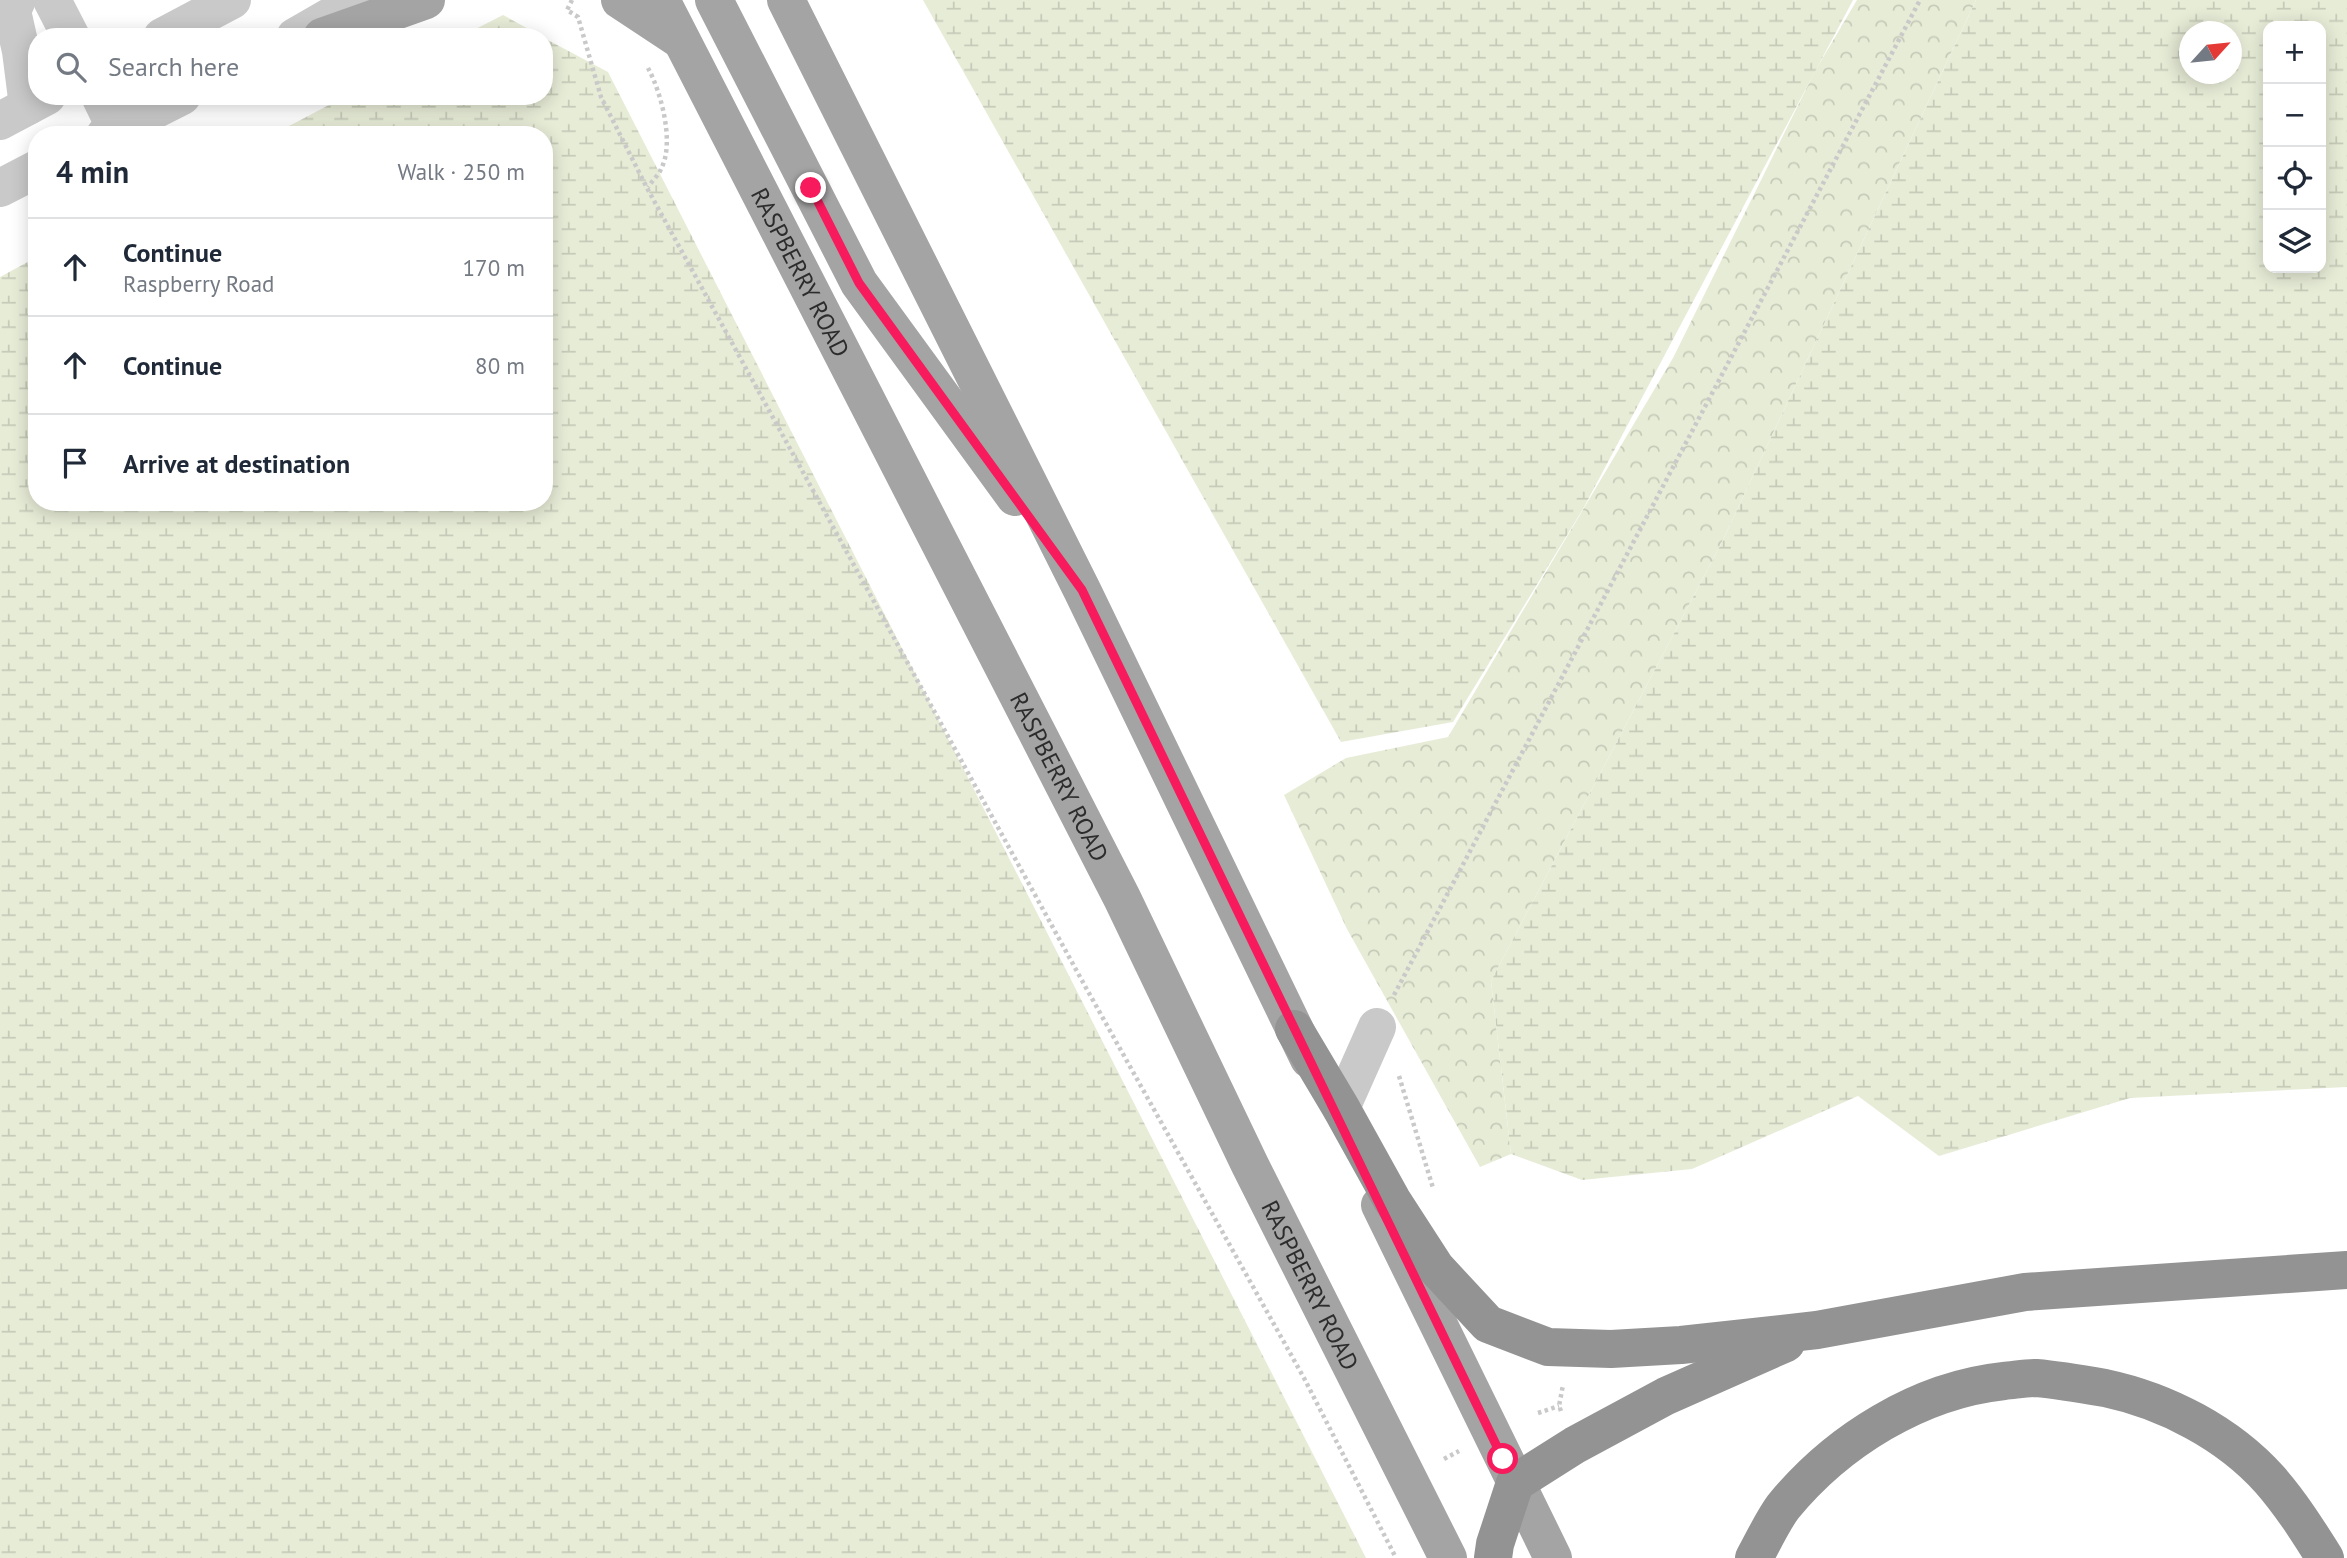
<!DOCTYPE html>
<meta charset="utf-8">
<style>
:root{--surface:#fff;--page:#f2f2f3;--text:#1f2937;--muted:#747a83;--line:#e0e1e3}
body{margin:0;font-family:"PT Sans",sans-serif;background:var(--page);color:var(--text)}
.controls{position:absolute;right:21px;top:21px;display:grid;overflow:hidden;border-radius:14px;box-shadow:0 4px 18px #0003}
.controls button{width:63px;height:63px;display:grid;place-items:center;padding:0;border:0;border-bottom:2px solid var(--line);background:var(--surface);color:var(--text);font:35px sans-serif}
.compass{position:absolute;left:2179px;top:21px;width:63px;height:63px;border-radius:50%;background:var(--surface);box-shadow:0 4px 18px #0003;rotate:63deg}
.stop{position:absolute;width:21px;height:21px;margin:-16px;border:5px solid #f71a5c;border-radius:50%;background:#fff}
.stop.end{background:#f71a5c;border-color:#fff;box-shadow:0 2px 7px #0008}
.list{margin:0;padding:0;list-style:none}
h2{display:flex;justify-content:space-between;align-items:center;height:91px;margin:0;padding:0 28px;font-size:30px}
h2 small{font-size:23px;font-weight:400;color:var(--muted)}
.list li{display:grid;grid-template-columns:46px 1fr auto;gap:21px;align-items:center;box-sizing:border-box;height:98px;padding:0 28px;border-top:2px solid var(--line)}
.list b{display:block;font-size:26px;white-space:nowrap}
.list p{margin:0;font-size:23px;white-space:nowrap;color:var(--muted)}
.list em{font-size:23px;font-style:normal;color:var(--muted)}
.icon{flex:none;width:38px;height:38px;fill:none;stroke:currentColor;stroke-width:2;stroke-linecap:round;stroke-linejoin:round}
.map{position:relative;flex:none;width:2347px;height:1558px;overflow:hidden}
.search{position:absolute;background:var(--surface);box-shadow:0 4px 18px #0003;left:28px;top:28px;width:525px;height:77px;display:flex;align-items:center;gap:18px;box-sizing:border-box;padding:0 24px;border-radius:28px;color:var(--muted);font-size:26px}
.panel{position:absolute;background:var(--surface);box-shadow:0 4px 18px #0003;left:28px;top:126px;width:525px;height:385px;border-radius:28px}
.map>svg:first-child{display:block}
.forest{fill:url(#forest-crowns)}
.wetland{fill:url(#wetland-marsh);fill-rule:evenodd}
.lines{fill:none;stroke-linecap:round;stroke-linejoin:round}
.path{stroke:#c9c9c9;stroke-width:4.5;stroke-dasharray:3.5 3.5;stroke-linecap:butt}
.minor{stroke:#c9c9c9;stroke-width:38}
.major{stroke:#a4a4a4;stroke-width:38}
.highway{stroke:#939393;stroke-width:38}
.route{stroke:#f71a5c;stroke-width:9}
.labels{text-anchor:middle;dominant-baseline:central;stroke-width:7;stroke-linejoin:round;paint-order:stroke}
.street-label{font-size:24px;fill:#2c2c2c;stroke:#fff}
</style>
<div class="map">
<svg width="2347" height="1558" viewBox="0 0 2347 1558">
<defs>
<pattern id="forest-crowns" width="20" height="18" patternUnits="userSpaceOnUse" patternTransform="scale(1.75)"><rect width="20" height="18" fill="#e7ecd7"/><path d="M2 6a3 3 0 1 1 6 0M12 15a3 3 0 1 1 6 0" fill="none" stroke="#c6cbb9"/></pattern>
<pattern id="wetland-marsh" width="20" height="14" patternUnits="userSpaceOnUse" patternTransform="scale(1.75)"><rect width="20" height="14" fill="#e7ecd7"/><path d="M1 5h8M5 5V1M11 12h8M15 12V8" fill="none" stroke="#c6cbb9"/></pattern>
</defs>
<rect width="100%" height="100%" fill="#fff"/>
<!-- forest -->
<path class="forest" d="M 1857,0 L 1976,0 L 1721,544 L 1491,981 L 1511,1154 L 1480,1167 L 1347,929 L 1284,795 L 1346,758 L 1448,737 L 1673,358 L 1815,71 Z"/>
<!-- wetland -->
<g class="wetland">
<path d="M 923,0 L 1853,0 L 1583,509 L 1453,722 L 1341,742 Z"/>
<path d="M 1976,0 L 2347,0 L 2347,1087 L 2130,1098 L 1939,1156 L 1858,1096 L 1692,1169 L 1582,1180 L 1511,1154 L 1491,981 L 1721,544 ZM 2268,26 L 2321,26 L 2321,268 L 2268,268 ZM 2190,32 L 2232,32 L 2232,74 L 2190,74 Z"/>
<path d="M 503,15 L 543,37 L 460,37 Z"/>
<path d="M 544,38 L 608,72 L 1366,1558 L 0,1558 L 0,277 L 37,257 L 37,502 L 544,502 L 544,135 L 272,135 L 346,96 L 544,96 Z"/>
</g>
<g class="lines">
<!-- path -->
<g class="path">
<path d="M 572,0 L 567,10 L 578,17 L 601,97 L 647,188 L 1085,986 L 1304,1378 L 1396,1558"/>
<path d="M 648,68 C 661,92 675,143 661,169 C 658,176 652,181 648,187"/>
<path d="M 1394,995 L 1920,0"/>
<path d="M 1399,1076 L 1433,1188"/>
<path d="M 1561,1411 L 1559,1406 L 1563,1385"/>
<path d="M 1538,1413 L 1559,1406"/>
<path d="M 1444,1459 L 1459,1451"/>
</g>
<!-- minor -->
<g class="minor">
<path d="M 17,0 L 12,11 L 21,51 L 28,106"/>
<path d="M 52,0 L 71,37"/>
<path d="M 162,37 L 232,0"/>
<path d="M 295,37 L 359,0"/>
<path d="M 100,96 L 116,129"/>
<path d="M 0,121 L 47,96"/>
<path d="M 105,135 L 182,96"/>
<path d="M 0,188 L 37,169"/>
<path d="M 1341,1108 L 1377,1027"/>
</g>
<!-- major -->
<g class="major">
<path d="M 620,0 L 679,39"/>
<path id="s1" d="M 661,0 L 1122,898 L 1250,1165 L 1448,1558"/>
<path d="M 714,0 L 859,283 L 1015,497"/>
<path d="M 786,0 L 1082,590 L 1309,1059"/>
<path d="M 322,37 L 426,0"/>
<path d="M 1380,1205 L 1553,1558"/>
</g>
<!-- highway -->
<g class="highway">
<path d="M 1294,1029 L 1341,1108 L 1392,1200 L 1436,1268 L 1488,1324 L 1548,1347 L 1611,1349 L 1681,1345 L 1817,1330 L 2025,1292 L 2347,1270"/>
<path d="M 1493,1558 L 1495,1544 L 1515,1483 L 1575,1445 L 1666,1396 L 1786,1343"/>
<path d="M 1754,1558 C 1763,1542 1772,1522 1783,1507 C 1837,1441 1919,1390 2004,1381 C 2015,1380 2026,1378 2036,1378 C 2059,1380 2082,1384 2105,1388 C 2166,1401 2228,1433 2270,1480 C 2291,1504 2308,1531 2325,1558"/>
</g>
</g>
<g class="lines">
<!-- route -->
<path class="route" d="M 811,188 L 859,283 L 1082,590 L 1503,1459"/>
</g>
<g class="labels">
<!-- street labels -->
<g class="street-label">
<text stroke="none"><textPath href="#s1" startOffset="306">RASPBERRY ROAD</textPath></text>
<text stroke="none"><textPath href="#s1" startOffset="873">RASPBERRY ROAD</textPath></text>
<text stroke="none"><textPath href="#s1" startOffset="1440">RASPBERRY ROAD</textPath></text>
</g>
</g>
</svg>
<div class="controls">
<button>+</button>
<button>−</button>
<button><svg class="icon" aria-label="locate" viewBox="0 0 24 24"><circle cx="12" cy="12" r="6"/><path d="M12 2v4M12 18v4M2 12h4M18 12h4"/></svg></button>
<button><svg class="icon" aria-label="layers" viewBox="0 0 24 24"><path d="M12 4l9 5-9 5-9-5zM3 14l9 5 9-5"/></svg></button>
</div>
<svg class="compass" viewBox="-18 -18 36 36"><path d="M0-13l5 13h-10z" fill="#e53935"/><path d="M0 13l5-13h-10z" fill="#747a83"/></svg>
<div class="stop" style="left:1503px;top:1459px"></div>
<div class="stop end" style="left:811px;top:188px"></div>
<div class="search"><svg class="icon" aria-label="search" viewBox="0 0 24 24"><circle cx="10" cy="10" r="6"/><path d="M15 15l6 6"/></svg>Search here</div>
<section class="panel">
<h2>4 min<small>Walk · 250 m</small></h2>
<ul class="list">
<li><svg class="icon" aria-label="ahead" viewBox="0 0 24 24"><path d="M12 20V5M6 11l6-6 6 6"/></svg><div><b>Continue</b><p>Raspberry Road</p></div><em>170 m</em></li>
<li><svg class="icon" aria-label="ahead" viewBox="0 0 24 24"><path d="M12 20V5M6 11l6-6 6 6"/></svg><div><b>Continue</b></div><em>80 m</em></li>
<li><svg class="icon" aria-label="arrive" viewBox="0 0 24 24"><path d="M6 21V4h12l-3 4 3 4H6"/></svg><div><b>Arrive at destination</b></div></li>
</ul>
</section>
</div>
